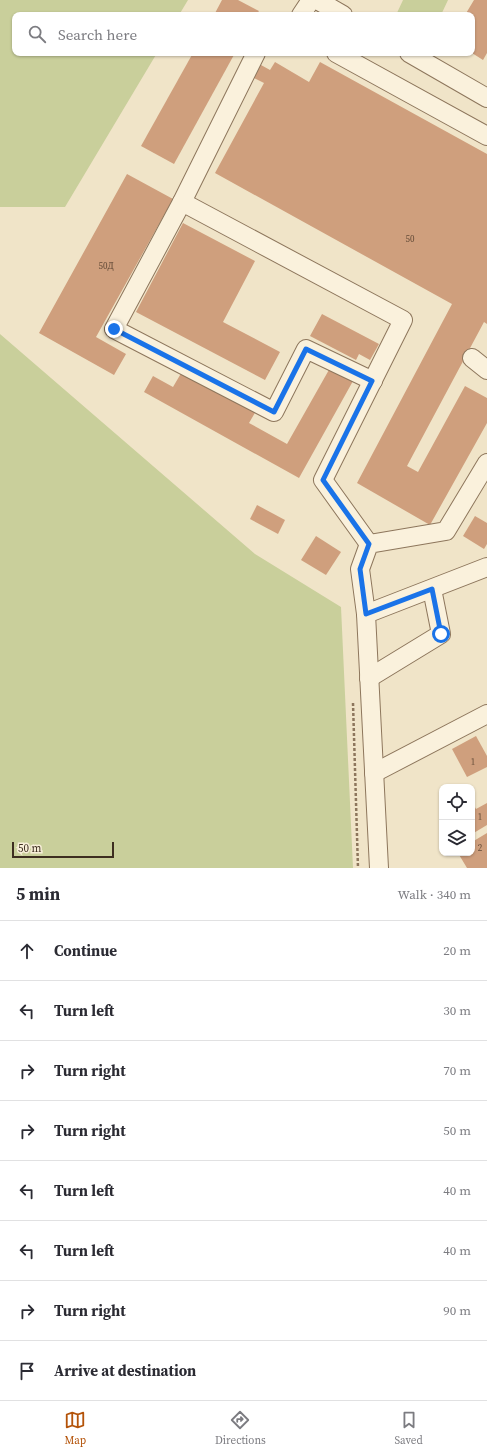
<!DOCTYPE html>
<meta charset="utf-8">
<style>
:root{--surface:#fff;--page:#f2f2f3;--text:#2b2b33;--muted:#7c7c81;--line:#e1e1e2;--accent:#b45309}
body{margin:0;font-family:"Source Serif 4",serif;background:var(--page);color:var(--text)}
.controls{position:absolute;right:12px;bottom:12px;display:grid;overflow:hidden;border-radius:8px;box-shadow:0 1px 3px #0004}
.controls button{width:36px;height:36px;display:grid;place-items:center;padding:0;border:0;border-bottom:1px solid var(--line);background:var(--surface);color:var(--text);font:20px sans-serif}
.scale{position:absolute;left:12px;bottom:10px;width:102px;box-sizing:border-box;padding-left:4px;border:2px solid #3d2e20;border-top:0;font-size:11px;line-height:14px;white-space:nowrap;color:#3d2e20;-webkit-text-stroke:3px #f7eed8;paint-order:stroke}
.stop{position:absolute;width:12px;height:12px;margin:-9px;border:3px solid #1a73e8;border-radius:50%;background:#fff}
.stop.end{background:#1a73e8;border-color:#fff;box-shadow:0 1px 4px #0008}
.list{margin:0;padding:0;list-style:none}
h2{display:flex;justify-content:space-between;align-items:center;height:52px;margin:0;padding:0 16px;font-size:17px}
h2 small{font-size:13px;font-weight:400;color:var(--muted)}
.list li{display:grid;grid-template-columns:26px 1fr auto;gap:12px;align-items:center;box-sizing:border-box;height:60px;padding:0 16px;border-top:1px solid var(--line)}
.list b{display:block;font-size:15px;white-space:nowrap}
.list em{font-size:13px;font-style:normal;color:var(--muted)}
.icon{flex:none;width:22px;height:22px;fill:none;stroke:currentColor;stroke-width:2;stroke-linecap:round;stroke-linejoin:round}
.map{position:relative;flex:none;width:487px;height:868px;overflow:hidden}
.search{position:absolute;background:var(--surface);box-shadow:0 1px 3px #0004;left:12px;right:12px;top:12px;height:44px;display:flex;align-items:center;gap:10px;box-sizing:border-box;padding:0 14px;border-radius:8px;color:var(--muted);font-size:15px}
.sheet{height:532px;background:var(--surface)}
nav{display:flex;justify-content:space-around;align-items:center;box-sizing:border-box;height:56px;border-top:1px solid var(--line);background:var(--surface);font-size:11px;color:var(--muted)}
nav a{display:grid;justify-items:center;gap:2px}
nav .on{color:var(--accent)}
.map>svg:first-child{display:block}
.green{fill:#c9cf9b}
.building{fill:#cf9f7d}
.lines{fill:none;stroke-linecap:round;stroke-linejoin:round}
.minor-casing{stroke:#8d765c;stroke-width:20}
.path{stroke:#8d765c;stroke-width:2.5;stroke-dasharray:3 2;stroke-linecap:butt}
.minor{stroke:#faf1dc;stroke-width:18}
.route{stroke:#1a73e8;stroke-width:5}
.labels{text-anchor:middle;dominant-baseline:central;stroke-width:3;stroke-linejoin:round;paint-order:stroke}
.number-label{font-size:9px;fill:#624a37}
</style>
<div class="map">
<svg width="487" height="868" viewBox="0 0 487 868">
<rect width="100%" height="100%" fill="#f0e4c8"/>
<!-- green -->
<g class="green">
<path d="M 0,0 L 188,0 L 179,15 L 15,15 L 15,53 L 157,53 L 65,207 L 0,207 Z"/>
<path d="M 403,0 L 448,0 L 441,15 L 396,15 Z"/>
<path d="M 0,334 L 255,554 L 341,607 L 353,868 L 0,868 Z"/>
</g>
<!-- building -->
<g class="building">
<path d="M 222,0 L 238,0 L 259,11 L 256,15 L 214,15 Z"/>
<path d="M 474,0 L 487,0 L 487,53 L 483,60 L 472,53 L 472,15 L 465,15 Z"/>
<path d="M 193,53 L 235,53 L 174,164 L 141,146 Z"/>
<path d="M 275,62 L 309,82 L 320,62 L 487,154 L 487,324 L 484,322 L 407,466 L 418,472 L 465,386 L 487,398 L 487,423 L 430,525 L 357,483 L 452,304 L 215,173 L 264,83 L 254,78 L 261,65 L 270,70 Z"/>
<path d="M 127,174 L 173,199 L 96,337 L 126,354 L 114,375 L 39,333 Z"/>
<path d="M 183,223 L 255,261 L 223,322 L 280,352 L 265,380 L 136,312 Z"/>
<path d="M 322,314 L 379,344 L 370,360 L 359,354 L 356,360 L 310,336 Z"/>
<path d="M 330,368 L 353,381 L 299,478 L 144,392 L 153,376 L 173,387 L 183,370 L 256,411 L 249,423 L 287,444 Z"/>
<path d="M 257,505 L 285,520 L 278,534 L 250,519 Z"/>
<path d="M 475,516 L 487,523 L 487,544 L 484,549 L 463,536 Z"/>
<path d="M 316,536 L 341,552 L 326,575 L 301,560 Z"/>
<path d="M 476,736 L 487,756 L 487,767 L 467,777 L 452,749 Z"/>
<path d="M 472,802 L 476,809 L 487,803 L 487,825 L 472,834 Z"/>
<path d="M 487,833 L 487,868 L 467,868 L 458,853 L 472,853 L 472,842 Z"/>
</g>
<g class="lines">
<defs>
<g id="minor">
<path d="M 317,0 L 343,15"/>
<path d="M 301,15 L 311,0"/>
<path d="M 256,53 L 182,202 L 114,329 L 274,412 L 306,349 L 373,381"/>
<path d="M 336,53 L 487,136"/>
<path d="M 409,53 L 487,98"/>
<path d="M 182,202 L 403,320 L 323,480 L 369,544"/>
<path d="M 472,358 L 487,370"/>
<path d="M 366,614 L 360,569 L 369,544 L 446,531 L 487,463"/>
<path d="M 369,678 L 441,634 L 432,589"/>
<path d="M 374,773 L 487,714"/>
<path d="M 379,868 L 366,614 L 487,567"/>
</g>
</defs>
<!-- minor casing -->
<use href="#minor" class="minor-casing"/>
<!-- path -->
<path class="path" d="M 353,703 L 358,868"/>
<!-- minor -->
<use href="#minor" class="minor"/>
</g>
<g class="lines">
<!-- route -->
<path class="route" d="M 114,329 L 274,412 L 306,349 L 372,381 L 323,480 L 369,544 L 360,569 L 366,614 L 432,589 L 441,634"/>
</g>
<g class="labels">
<!-- number labels -->
<g class="number-label">
<text x="410" y="239">50</text>
<text x="106" y="266">50Д</text>
<text x="473" y="762">1</text>
<text x="480" y="817">1</text>
<text x="480" y="848">2</text>
</g>
</g>
</svg>
<div class="controls">
<button><svg class="icon" aria-label="locate" viewBox="0 0 24 24"><circle cx="12" cy="12" r="6"/><path d="M12 2v4M12 18v4M2 12h4M18 12h4"/></svg></button>
<button><svg class="icon" aria-label="layers" viewBox="0 0 24 24"><path d="M12 4l9 5-9 5-9-5zM3 14l9 5 9-5"/></svg></button>
</div>
<div class="scale">50 m</div>
<div class="stop" style="left:441px;top:634px"></div>
<div class="stop end" style="left:114px;top:329px"></div>
<div class="search"><svg class="icon" aria-label="search" viewBox="0 0 24 24"><circle cx="10" cy="10" r="6"/><path d="M15 15l6 6"/></svg>Search here</div>
</div>
<section class="sheet">
<h2>5 min<small>Walk · 340 m</small></h2>
<ul class="list">
<li><svg class="icon" aria-label="ahead" viewBox="0 0 24 24"><path d="M12 20V5M6 11l6-6 6 6"/></svg><div><b>Continue</b></div><em>20 m</em></li>
<li><svg class="icon" aria-label="left" viewBox="0 0 24 24"><path d="M17 20v-9H6M10 6l-5 5 5 5"/></svg><div><b>Turn left</b></div><em>30 m</em></li>
<li><svg class="icon" aria-label="right" viewBox="0 0 24 24"><path d="M7 20v-9h11M14 6l5 5-5 5"/></svg><div><b>Turn right</b></div><em>70 m</em></li>
<li><svg class="icon" aria-label="right" viewBox="0 0 24 24"><path d="M7 20v-9h11M14 6l5 5-5 5"/></svg><div><b>Turn right</b></div><em>50 m</em></li>
<li><svg class="icon" aria-label="left" viewBox="0 0 24 24"><path d="M17 20v-9H6M10 6l-5 5 5 5"/></svg><div><b>Turn left</b></div><em>40 m</em></li>
<li><svg class="icon" aria-label="left" viewBox="0 0 24 24"><path d="M17 20v-9H6M10 6l-5 5 5 5"/></svg><div><b>Turn left</b></div><em>40 m</em></li>
<li><svg class="icon" aria-label="right" viewBox="0 0 24 24"><path d="M7 20v-9h11M14 6l5 5-5 5"/></svg><div><b>Turn right</b></div><em>90 m</em></li>
<li><svg class="icon" aria-label="arrive" viewBox="0 0 24 24"><path d="M6 21V4h12l-3 4 3 4H6"/></svg><div><b>Arrive at destination</b></div></li>
</ul>
</section>
<nav>
<a class="on"><svg class="icon" aria-label="map" viewBox="0 0 24 24"><path d="M3 6l6-2 6 2 6-2v14l-6 2-6-2-6 2zM9 4v14M15 6v14"/></svg>Map</a>
<a><svg class="icon" aria-label="directions" viewBox="0 0 24 24"><path d="M12 3l9 9-9 9-9-9zM9 14v-3h6M13 9l2 2-2 2"/></svg>Directions</a>
<a><svg class="icon" aria-label="saved" viewBox="0 0 24 24"><path d="M7 4h10v16l-5-4-5 4z"/></svg>Saved</a>
</nav>
